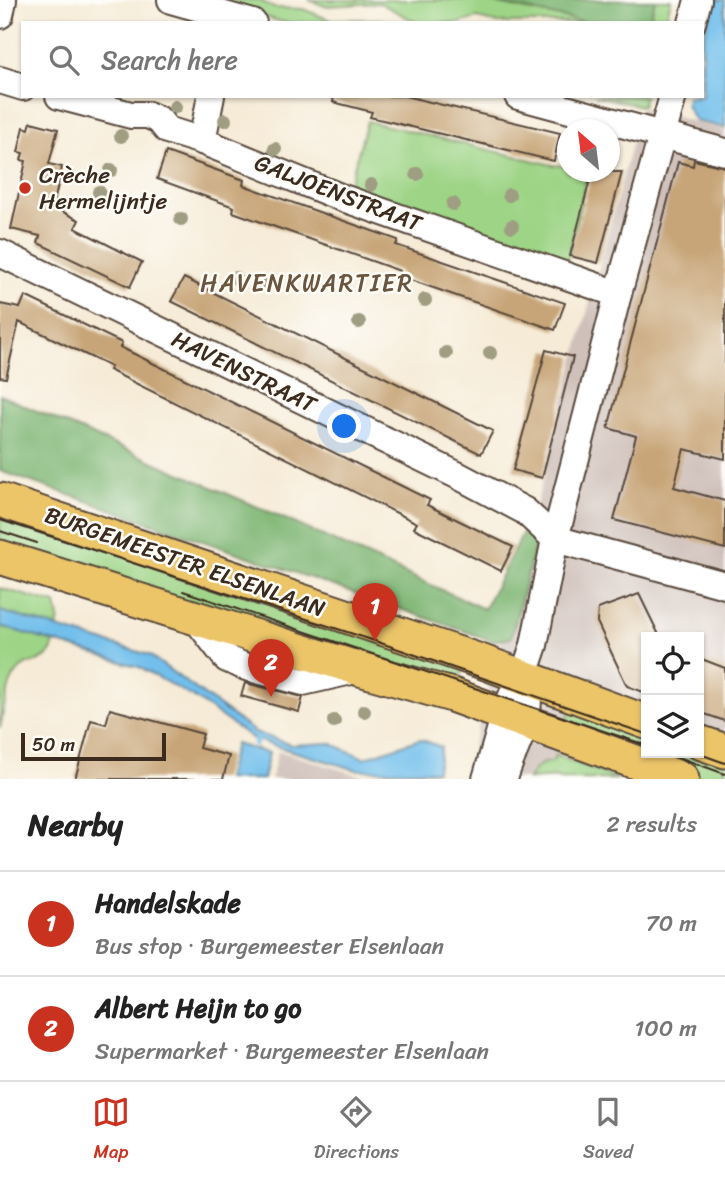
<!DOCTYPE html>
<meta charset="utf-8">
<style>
:root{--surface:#fff;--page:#f2f2f2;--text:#222;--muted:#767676;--line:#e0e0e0;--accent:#c8321e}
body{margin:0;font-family:Sriracha,sans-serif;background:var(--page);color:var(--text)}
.controls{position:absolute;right:21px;bottom:21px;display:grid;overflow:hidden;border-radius:0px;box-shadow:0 2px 5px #0004}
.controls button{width:63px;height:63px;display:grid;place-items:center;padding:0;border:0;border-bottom:2px solid var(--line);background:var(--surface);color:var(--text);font:35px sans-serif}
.compass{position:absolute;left:557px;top:119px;width:63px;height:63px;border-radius:50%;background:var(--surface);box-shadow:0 2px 5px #0004;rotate:332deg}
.scale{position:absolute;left:21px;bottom:18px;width:145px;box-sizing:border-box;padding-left:7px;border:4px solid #3b2a1e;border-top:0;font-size:19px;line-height:24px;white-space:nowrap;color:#3b2a1e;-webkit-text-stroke:5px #fdfcf7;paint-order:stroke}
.you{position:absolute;left:345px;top:427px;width:24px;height:24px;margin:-18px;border:5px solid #fff;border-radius:50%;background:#1a73e8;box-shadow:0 0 0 10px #1a73e833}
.badge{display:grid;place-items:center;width:46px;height:46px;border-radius:50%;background:var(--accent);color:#fff;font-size:23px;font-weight:700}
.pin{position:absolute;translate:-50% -58px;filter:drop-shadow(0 2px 4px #0008)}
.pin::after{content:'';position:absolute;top:37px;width:24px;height:21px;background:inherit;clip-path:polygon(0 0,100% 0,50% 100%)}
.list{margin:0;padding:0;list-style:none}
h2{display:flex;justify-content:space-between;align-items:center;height:91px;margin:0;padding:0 28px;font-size:30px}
h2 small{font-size:23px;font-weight:400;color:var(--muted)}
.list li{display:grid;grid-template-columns:46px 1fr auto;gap:21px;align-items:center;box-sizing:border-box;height:105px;padding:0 28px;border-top:2px solid var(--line)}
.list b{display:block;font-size:26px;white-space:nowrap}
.list p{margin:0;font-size:23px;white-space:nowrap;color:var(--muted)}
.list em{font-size:23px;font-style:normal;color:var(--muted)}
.icon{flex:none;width:38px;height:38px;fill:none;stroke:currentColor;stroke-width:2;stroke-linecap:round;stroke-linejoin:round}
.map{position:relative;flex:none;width:725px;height:779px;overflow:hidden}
.search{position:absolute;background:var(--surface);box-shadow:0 2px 5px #0004;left:21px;right:21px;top:21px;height:77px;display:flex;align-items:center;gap:18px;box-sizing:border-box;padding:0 24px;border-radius:0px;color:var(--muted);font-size:26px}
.sheet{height:301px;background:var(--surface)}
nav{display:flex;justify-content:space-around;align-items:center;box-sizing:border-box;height:98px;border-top:2px solid var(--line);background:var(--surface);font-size:19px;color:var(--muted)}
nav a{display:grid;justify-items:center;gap:4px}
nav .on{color:var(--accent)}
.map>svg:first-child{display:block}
.industrial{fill:#cfc0ba;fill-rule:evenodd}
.green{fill:#9dd486;stroke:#6c7f52;stroke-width:2}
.forest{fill:#7eb673;stroke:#5c7048;stroke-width:2}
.water{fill:#72bfec;stroke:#567485;stroke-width:2}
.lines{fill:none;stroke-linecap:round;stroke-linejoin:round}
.stream{stroke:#72bfec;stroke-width:6}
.building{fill:#c7a578}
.minor-casing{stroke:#57473a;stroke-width:30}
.major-casing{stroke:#57473a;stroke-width:37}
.minor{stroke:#fff;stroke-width:26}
.major{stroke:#ecc569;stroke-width:33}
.tram{stroke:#3b2a1e;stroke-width:2}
.tree{fill:#9f9d82}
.poi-dot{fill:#c8321e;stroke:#fdfcf7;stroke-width:2.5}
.labels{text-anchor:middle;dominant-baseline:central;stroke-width:5;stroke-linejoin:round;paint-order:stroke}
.poi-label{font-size:23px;fill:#3b2a1e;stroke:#fdfcf7;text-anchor:start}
.street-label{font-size:23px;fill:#3b2a1e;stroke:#fdfcf7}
.neighbourhood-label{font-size:24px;letter-spacing:2px;fill:#6c553e;stroke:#fdfcf7}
</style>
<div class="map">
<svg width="725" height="779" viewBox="0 0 725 779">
<rect width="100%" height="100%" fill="#fdfcf7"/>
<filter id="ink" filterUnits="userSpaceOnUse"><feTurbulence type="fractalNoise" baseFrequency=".0143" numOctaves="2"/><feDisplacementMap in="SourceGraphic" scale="14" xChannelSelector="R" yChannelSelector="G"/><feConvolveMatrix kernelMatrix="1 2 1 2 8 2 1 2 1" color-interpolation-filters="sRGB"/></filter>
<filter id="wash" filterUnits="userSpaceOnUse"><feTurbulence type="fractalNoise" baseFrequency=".00686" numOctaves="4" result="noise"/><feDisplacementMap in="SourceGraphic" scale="28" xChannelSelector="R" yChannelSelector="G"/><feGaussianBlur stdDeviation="1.57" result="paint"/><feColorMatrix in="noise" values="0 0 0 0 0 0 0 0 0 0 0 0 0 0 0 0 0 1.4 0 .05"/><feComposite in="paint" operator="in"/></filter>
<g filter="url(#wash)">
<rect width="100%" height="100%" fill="#f6ebd7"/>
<!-- industrial -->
<g class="industrial">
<path d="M 641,108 L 725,130 L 725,779 L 464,779 ZM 646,637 L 699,637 L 699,753 L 646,753 Z"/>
<path d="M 278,751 L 372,779 L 271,779 Z"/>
</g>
<!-- green -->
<g class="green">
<path d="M 207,0 L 259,0 L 274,8 L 303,9 L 330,20 L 380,19 L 390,23 L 286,23 Z"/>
<path d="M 309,0 L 481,0 L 589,23 L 497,23 L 477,18 L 459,23 L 418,23 L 380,3 L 325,6 Z"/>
<path d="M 655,0 L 671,0 L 665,23 L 649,23 Z"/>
<path d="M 595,96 L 645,96 L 642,106 Z"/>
<path d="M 367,121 L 553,165 L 567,166 L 568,172 L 588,172 L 565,271 L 346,196 Z"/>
<path d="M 0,511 L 464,668 L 457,688 L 0,551 Z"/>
<path d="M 0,588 L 56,604 L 59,618 L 57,628 L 0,611 Z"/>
<path d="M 0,626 L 54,642 C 48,669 29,656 17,672 C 6,686 4,711 0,728 Z"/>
<path d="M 572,705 L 646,730 L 646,752 L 566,723 Z"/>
<path d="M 649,753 L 699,753 L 725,758 L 725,779 C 690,779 678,771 649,753 Z"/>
<path d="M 555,755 L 618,779 L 561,779 L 554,777 L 528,779 C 535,768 539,762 553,762 Z"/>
</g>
<!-- forest -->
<g class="forest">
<path d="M 481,0 L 655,0 L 649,23 L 589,23 Z"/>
<path d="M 0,395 L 274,514 L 484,609 L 527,525 L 539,530 L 511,638 L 493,641 L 0,471 Z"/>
</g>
<!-- water -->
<g class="water">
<path d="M 713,0 L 725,0 L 725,128 L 695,121 L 686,105 L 688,96 L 702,96 L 702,42 Z"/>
<path d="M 0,611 L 149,655 L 255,732 L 291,745 L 330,743 L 364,758 L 420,739 L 441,747 L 437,771 L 357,770 L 285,749 L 252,738 L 193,697 L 139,667 L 0,626 Z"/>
<path d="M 235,744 L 269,753 L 263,779 L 226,779 Z"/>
</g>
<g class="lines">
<!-- stream -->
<path class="stream" d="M 255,744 L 256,740"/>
</g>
<g id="blocks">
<!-- building -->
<g class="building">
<path d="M 334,96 L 405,96 L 560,133 L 554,161 L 370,117 L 372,112 L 333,102 Z"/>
<path d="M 31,122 L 58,129 L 49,164 L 62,167 L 53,207 L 79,220 L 75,228 L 142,262 L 130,287 L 38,243 L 40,236 L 11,229 L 26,161 L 21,160 L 23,153 L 18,152 L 24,127 L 29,129 Z"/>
<path d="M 166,152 L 244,180 L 243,185 L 398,240 L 396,245 L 565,303 L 555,330 L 399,276 L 400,271 L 233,212 L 234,207 L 157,179 Z"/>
<path d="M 694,160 L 725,167 L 725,459 L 684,449 L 674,487 L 725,501 L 725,549 L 614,520 L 636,436 L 608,428 L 678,162 L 693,166 Z"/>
<path d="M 592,172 L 622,172 L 598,263 L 570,256 Z"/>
<path d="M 184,278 L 493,431 L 481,454 L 171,301 Z"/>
<path d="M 25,296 L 122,343 L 120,347 L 430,500 L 427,505 L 513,547 L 501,571 L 414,528 L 417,523 L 109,370 L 111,367 L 19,322 L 6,378 L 0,377 L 0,304 L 20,308 Z"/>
<path d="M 546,350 L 573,357 L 542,478 L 513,470 Z"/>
<path d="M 639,594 L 660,637 L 646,637 L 646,693 L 627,686 L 597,622 L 598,609 Z"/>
<path d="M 699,658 L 725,668 L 725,721 L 699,712 Z"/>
<path d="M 245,683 L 303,697 L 299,712 L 241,696 Z"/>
<path d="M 110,709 L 203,734 L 199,748 L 229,756 L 223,779 L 75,779 L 91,720 L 106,724 Z"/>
</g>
</g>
</g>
<g filter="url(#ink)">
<use href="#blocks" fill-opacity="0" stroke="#57473a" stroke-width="2"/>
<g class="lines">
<defs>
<g id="minor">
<path d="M 171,0 L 253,23"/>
<path d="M 0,15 L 3,0"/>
<path d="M 692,23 L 698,0"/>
<path d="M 0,80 L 23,87"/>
<path d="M 59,96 L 131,115 L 148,115 L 159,120 L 167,130 L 202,141 L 340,197 L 618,294"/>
<path d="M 518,96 L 725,152"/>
<path d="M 202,141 L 211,96"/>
<path d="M 0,253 L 459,476 L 525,511 L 555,539 L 725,585"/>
<path d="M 193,615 L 227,659 L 246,667 L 303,682 L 360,669"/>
<path d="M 486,779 L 505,714 L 515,688 L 523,678 L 534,645 L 555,539 L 618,294 L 673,96"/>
<path d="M 504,779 C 514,743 538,716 523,678"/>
</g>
<g id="major">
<path d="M 0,500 L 483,662 L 646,722"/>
<path d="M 0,557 L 360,669 L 452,695 L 682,779"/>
<path d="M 699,742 L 725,751"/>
</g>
</defs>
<!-- minor casing -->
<use href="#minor" class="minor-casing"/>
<!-- major casing -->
<use href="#major" class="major-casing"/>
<!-- minor -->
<use href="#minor" class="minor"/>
<!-- major -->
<use href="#major" class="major"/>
<!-- tram -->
<g class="tram">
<path d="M 0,520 L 375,641 L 646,734"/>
<path d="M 0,531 L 37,543"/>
<path d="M 183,591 L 646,745"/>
<path d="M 667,753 L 725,774"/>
<path d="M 697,753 L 725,763"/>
</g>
</g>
<!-- trees -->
<g class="tree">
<circle cx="175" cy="107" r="7"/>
<circle cx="225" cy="120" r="7"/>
<circle cx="121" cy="136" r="7"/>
<circle cx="275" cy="149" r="7"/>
<circle cx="111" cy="170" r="7"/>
<circle cx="417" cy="174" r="7"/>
<circle cx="371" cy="185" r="7"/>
<circle cx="99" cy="192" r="7"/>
<circle cx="509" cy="195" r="7"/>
<circle cx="453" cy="204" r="7"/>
<circle cx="181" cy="219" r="7"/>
<circle cx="512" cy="226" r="7"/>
<circle cx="236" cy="278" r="7"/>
<circle cx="266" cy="285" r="7"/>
<circle cx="425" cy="300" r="7"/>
<circle cx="359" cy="322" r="7"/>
<circle cx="446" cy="353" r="7"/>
<circle cx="490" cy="353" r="7"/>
<circle cx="364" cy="711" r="7"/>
<circle cx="334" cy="721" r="7"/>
</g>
</g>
<!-- markers -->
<circle class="poi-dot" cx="25" cy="188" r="7"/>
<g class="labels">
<!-- poi labels -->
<g class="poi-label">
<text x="39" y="175">Crèche<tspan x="39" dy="26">Hermelijntje</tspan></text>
</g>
<!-- street labels -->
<g class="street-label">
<text transform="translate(338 193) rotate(21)">GALJOENSTRAAT</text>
<text transform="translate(244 372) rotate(26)">HAVENSTRAAT</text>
<text transform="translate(185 562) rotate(19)">BURGEMEESTER ELSENLAAN</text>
</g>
<!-- neighbourhood labels -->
<g class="neighbourhood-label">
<text x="307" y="283">HAVENKWARTIER</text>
</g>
</g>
</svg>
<div class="controls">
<button><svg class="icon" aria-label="locate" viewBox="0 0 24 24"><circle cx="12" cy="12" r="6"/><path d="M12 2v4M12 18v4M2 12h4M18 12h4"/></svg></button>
<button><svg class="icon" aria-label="layers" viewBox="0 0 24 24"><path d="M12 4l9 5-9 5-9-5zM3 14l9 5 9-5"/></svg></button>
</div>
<svg class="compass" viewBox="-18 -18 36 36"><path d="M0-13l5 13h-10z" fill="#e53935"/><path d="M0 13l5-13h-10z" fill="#767676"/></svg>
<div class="scale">50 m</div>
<div class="you"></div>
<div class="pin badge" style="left:375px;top:641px">1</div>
<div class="pin badge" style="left:271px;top:697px">2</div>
<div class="search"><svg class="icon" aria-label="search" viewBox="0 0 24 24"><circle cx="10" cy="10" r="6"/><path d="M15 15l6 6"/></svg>Search here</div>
</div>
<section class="sheet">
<h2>Nearby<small>2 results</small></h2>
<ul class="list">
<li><span class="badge">1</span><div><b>Handelskade</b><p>Bus stop · Burgemeester Elsenlaan</p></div><em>70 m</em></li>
<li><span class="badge">2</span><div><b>Albert Heijn to go</b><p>Supermarket · Burgemeester Elsenlaan</p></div><em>100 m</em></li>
</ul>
</section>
<nav>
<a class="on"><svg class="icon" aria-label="map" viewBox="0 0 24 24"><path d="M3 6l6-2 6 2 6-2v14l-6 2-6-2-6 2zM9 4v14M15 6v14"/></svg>Map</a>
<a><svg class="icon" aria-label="directions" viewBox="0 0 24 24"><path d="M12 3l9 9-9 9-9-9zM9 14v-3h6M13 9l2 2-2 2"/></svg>Directions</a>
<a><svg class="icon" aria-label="saved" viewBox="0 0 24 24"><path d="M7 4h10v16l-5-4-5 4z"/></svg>Saved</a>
</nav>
